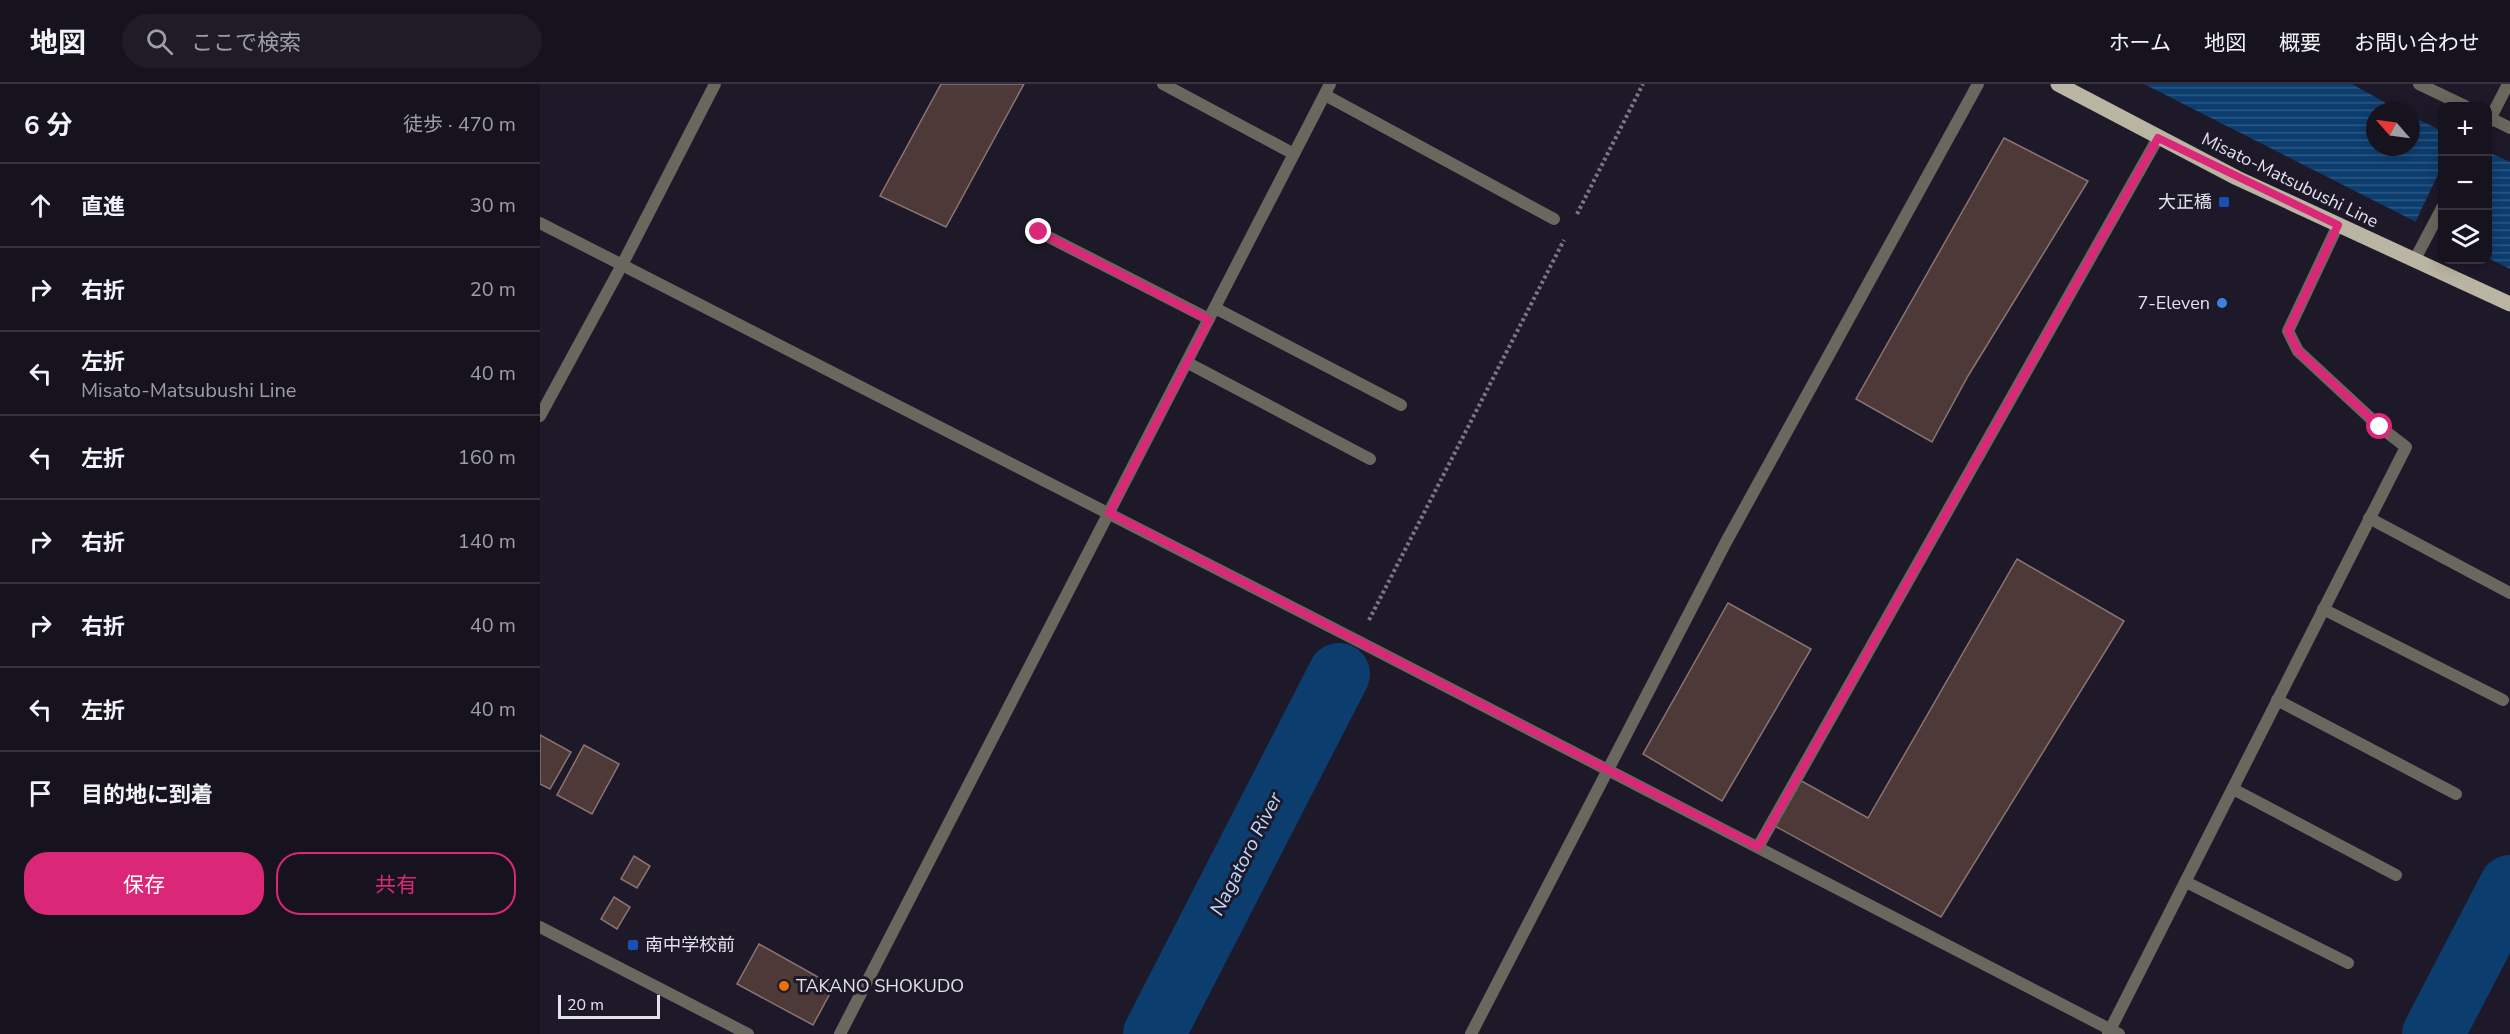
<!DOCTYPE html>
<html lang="ja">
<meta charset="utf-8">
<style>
:root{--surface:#16131f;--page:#1f1c28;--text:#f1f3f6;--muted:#9e9ea4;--line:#35323d;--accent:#db2777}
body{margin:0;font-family:"Nunito Sans","Noto Sans JP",sans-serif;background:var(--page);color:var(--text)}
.controls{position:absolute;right:18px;top:18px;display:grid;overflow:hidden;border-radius:12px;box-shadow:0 3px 15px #0003}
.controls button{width:54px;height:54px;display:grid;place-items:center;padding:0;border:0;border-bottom:2px solid var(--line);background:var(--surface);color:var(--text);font:30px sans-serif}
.compass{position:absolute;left:1826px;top:18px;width:54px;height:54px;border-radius:50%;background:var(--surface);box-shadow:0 3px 15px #0003;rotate:298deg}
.scale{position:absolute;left:18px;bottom:15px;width:102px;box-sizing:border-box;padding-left:6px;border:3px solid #e3e1ec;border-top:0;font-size:16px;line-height:21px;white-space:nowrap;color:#e3e1ec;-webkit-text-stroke:4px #1d1929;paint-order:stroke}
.stop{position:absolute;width:18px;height:18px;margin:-14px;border:4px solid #db2777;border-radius:50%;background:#fff}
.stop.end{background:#db2777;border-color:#fff;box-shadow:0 2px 6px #0008}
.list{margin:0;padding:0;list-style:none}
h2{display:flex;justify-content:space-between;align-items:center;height:78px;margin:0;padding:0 24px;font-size:26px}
h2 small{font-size:20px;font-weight:400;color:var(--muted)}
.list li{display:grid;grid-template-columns:39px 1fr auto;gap:18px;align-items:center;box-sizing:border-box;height:84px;padding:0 24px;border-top:2px solid var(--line)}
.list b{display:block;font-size:22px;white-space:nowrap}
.list p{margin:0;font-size:20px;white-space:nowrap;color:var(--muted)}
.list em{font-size:20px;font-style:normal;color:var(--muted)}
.actions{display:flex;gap:12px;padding:18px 24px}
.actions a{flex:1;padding:14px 0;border:2px solid var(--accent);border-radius:24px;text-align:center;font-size:21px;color:var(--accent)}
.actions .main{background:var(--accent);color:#fff}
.icon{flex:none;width:33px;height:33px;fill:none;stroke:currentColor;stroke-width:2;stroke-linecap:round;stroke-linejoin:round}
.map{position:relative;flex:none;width:1970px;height:950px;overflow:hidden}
header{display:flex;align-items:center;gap:36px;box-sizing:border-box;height:84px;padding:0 30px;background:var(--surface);border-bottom:2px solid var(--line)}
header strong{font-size:28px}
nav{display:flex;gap:33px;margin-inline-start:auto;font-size:21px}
.search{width:420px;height:54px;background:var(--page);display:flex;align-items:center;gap:15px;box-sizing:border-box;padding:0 21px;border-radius:33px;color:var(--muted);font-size:22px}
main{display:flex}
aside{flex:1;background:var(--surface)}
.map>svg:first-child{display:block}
.water{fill:url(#water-rules)}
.pier{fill:#1d1929}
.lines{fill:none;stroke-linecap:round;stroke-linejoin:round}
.river{stroke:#0c3d6f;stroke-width:62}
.building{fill:#4d3937;stroke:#8b7472;stroke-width:1.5}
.path{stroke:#7a7784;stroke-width:4;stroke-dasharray:3 3;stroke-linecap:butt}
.service{stroke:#6a675f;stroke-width:12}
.minor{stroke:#6a675f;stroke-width:12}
.tertiary{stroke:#6a675f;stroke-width:12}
.primary{stroke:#bab4a2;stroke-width:15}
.route{stroke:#db2777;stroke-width:8}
.transit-dot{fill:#1a4fb4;stroke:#1d1929;stroke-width:2}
.shop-dot{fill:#3f7fe0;stroke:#1d1929;stroke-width:2}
.food-dot{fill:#e8710a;stroke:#1d1929;stroke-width:2}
.labels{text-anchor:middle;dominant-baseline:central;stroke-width:6;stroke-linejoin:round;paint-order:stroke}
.street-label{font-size:18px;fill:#e3e1ec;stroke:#1d1929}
.poi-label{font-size:18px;fill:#e3e1ec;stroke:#1d1929;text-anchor:end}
.water-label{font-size:20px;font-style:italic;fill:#bad9ff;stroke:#1d1929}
</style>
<header>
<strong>地図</strong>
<div class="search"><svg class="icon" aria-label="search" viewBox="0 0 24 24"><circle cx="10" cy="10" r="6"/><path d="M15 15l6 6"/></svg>ここで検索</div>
<nav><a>ホーム</a><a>地図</a><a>概要</a><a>お問い合わせ</a></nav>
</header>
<main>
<aside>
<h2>6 分<small>徒歩 · 470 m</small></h2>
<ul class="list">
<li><svg class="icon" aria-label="ahead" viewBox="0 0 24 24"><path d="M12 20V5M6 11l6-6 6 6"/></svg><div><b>直進</b></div><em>30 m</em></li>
<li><svg class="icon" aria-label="right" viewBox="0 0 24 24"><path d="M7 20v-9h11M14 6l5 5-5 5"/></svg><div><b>右折</b></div><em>20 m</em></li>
<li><svg class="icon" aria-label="left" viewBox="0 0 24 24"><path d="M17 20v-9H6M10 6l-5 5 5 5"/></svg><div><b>左折</b><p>Misato-Matsubushi Line</p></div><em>40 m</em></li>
<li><svg class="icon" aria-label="left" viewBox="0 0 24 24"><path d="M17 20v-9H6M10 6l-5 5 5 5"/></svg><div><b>左折</b></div><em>160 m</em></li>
<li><svg class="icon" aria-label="right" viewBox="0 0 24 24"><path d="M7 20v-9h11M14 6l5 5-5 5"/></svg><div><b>右折</b></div><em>140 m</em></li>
<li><svg class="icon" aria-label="right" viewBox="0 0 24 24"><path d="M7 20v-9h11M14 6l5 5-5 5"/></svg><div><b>右折</b></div><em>40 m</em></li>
<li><svg class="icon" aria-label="left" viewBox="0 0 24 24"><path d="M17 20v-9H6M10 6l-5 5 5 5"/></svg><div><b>左折</b></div><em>40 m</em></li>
<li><svg class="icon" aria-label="arrive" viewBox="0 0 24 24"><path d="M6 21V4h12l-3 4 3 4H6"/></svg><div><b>目的地に到着</b></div></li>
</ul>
<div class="actions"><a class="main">保存</a><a>共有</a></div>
</aside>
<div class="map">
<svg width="1970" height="950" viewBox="0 0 1970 950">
<defs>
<pattern id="water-rules" width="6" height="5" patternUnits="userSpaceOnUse" patternTransform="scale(1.5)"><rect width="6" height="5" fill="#0c3d6f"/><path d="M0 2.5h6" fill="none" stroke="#2f5984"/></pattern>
</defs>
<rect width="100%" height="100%" fill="#1d1929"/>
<!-- water -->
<g class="water">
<path d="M 1604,0 L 1812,0 L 1860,27 L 1835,27 L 1835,63 L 1871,63 L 1871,32 L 1902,47 L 1902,151 Z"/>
<path d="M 1948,68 L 1970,78 L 1970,185 L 1948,174 Z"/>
</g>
<!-- pier -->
<path class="pier" d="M 1902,82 L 1902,154 L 1874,141 Z"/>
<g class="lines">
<!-- river -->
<g class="river">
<path d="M 614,950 L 799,590"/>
<path d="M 1893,950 L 1970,802"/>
</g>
</g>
<!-- building -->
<g class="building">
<path d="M 401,0 L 484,0 L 406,143 L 340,112 Z"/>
<path d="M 1464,54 L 1548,97 L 1428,292 L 1392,358 L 1316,315 Z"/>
<path d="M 1477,475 L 1584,537 L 1401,833 L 1233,741 L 1258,695 L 1328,734 Z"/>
<path d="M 1188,519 L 1271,565 L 1182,717 L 1103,670 Z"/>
<path d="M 0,651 L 31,668 L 10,705 L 0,700 Z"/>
<path d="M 44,661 L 79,680 L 52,730 L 17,711 Z"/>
<path d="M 94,772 L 110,782 L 97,804 L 81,795 Z"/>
<path d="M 74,813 L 90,823 L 77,845 L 61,835 Z"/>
<path d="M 219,860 L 294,902 L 273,941 L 197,900 Z"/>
</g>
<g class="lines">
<!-- path -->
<g class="path">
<path d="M 1037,130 L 1103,0"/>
<path d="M 829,536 L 1024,156"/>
</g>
<!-- service -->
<g class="service">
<path d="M 623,0 L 754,70"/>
<path d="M 785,11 L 1014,135"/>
<path d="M 499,148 L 669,235"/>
<path d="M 675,224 L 861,321"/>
<path d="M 648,279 L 830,375"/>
<path d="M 1829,434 L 1970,509"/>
<path d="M 1783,525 L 1963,616"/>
<path d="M 1737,616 L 1916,710"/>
<path d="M 1693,705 L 1856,791"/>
<path d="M 1646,798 L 1808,879"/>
</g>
<!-- minor -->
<g class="minor">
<path d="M 1879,0 L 1925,22"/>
<path d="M 1948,33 L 1970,44"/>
<path d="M 1948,39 L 1968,0"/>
<path d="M 0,139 L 818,557 L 1579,950"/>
<path d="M 1874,177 L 1902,124"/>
<path d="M 0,332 L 82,181 L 175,0"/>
<path d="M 1218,763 L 1618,54"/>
<path d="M 300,950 L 790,0"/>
<path d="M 1568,950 L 1866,363 L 1840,343 L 1758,267 L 1748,247 L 1798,141"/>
</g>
<!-- tertiary -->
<g class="tertiary">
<path d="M 0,843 L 208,950"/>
<path d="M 931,950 L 1186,458 L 1438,0"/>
</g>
<!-- primary -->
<path class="primary" d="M 1518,0 L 1697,94 L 1970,220"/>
</g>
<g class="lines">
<!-- route -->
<path class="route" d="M 499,148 L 669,236 L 569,429 L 1218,763 L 1618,54 L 1798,141 L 1748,247 L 1758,267 L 1840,343"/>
</g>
<!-- markers -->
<g class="transit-dot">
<rect x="1678" y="112" width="12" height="12" rx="3"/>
<rect x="87" y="855" width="12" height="12" rx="3"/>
</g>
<circle class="shop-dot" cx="1682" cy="219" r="6"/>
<circle class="food-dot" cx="244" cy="902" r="6"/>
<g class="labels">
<!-- street labels -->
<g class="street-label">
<text transform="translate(1750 96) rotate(26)">Misato-Matsubushi Line</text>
</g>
<!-- poi labels -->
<g class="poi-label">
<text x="1672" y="118">大正橋</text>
<text x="1670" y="219">7-Eleven</text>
<text x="105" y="861" text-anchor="start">南中学校前</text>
<text x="256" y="902" text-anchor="start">TAKANO SHOKUDO</text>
</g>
<!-- water labels -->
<g class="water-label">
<text transform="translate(706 770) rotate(-63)">Nagatoro River</text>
</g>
</g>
</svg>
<div class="controls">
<button>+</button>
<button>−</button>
<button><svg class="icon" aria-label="layers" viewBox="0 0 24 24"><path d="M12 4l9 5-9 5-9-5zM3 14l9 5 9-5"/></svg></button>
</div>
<svg class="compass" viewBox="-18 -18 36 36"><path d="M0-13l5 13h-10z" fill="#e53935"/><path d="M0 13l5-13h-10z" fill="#9e9ea4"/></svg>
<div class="scale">20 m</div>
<div class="stop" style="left:1840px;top:343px"></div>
<div class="stop end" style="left:499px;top:148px"></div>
</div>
</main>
